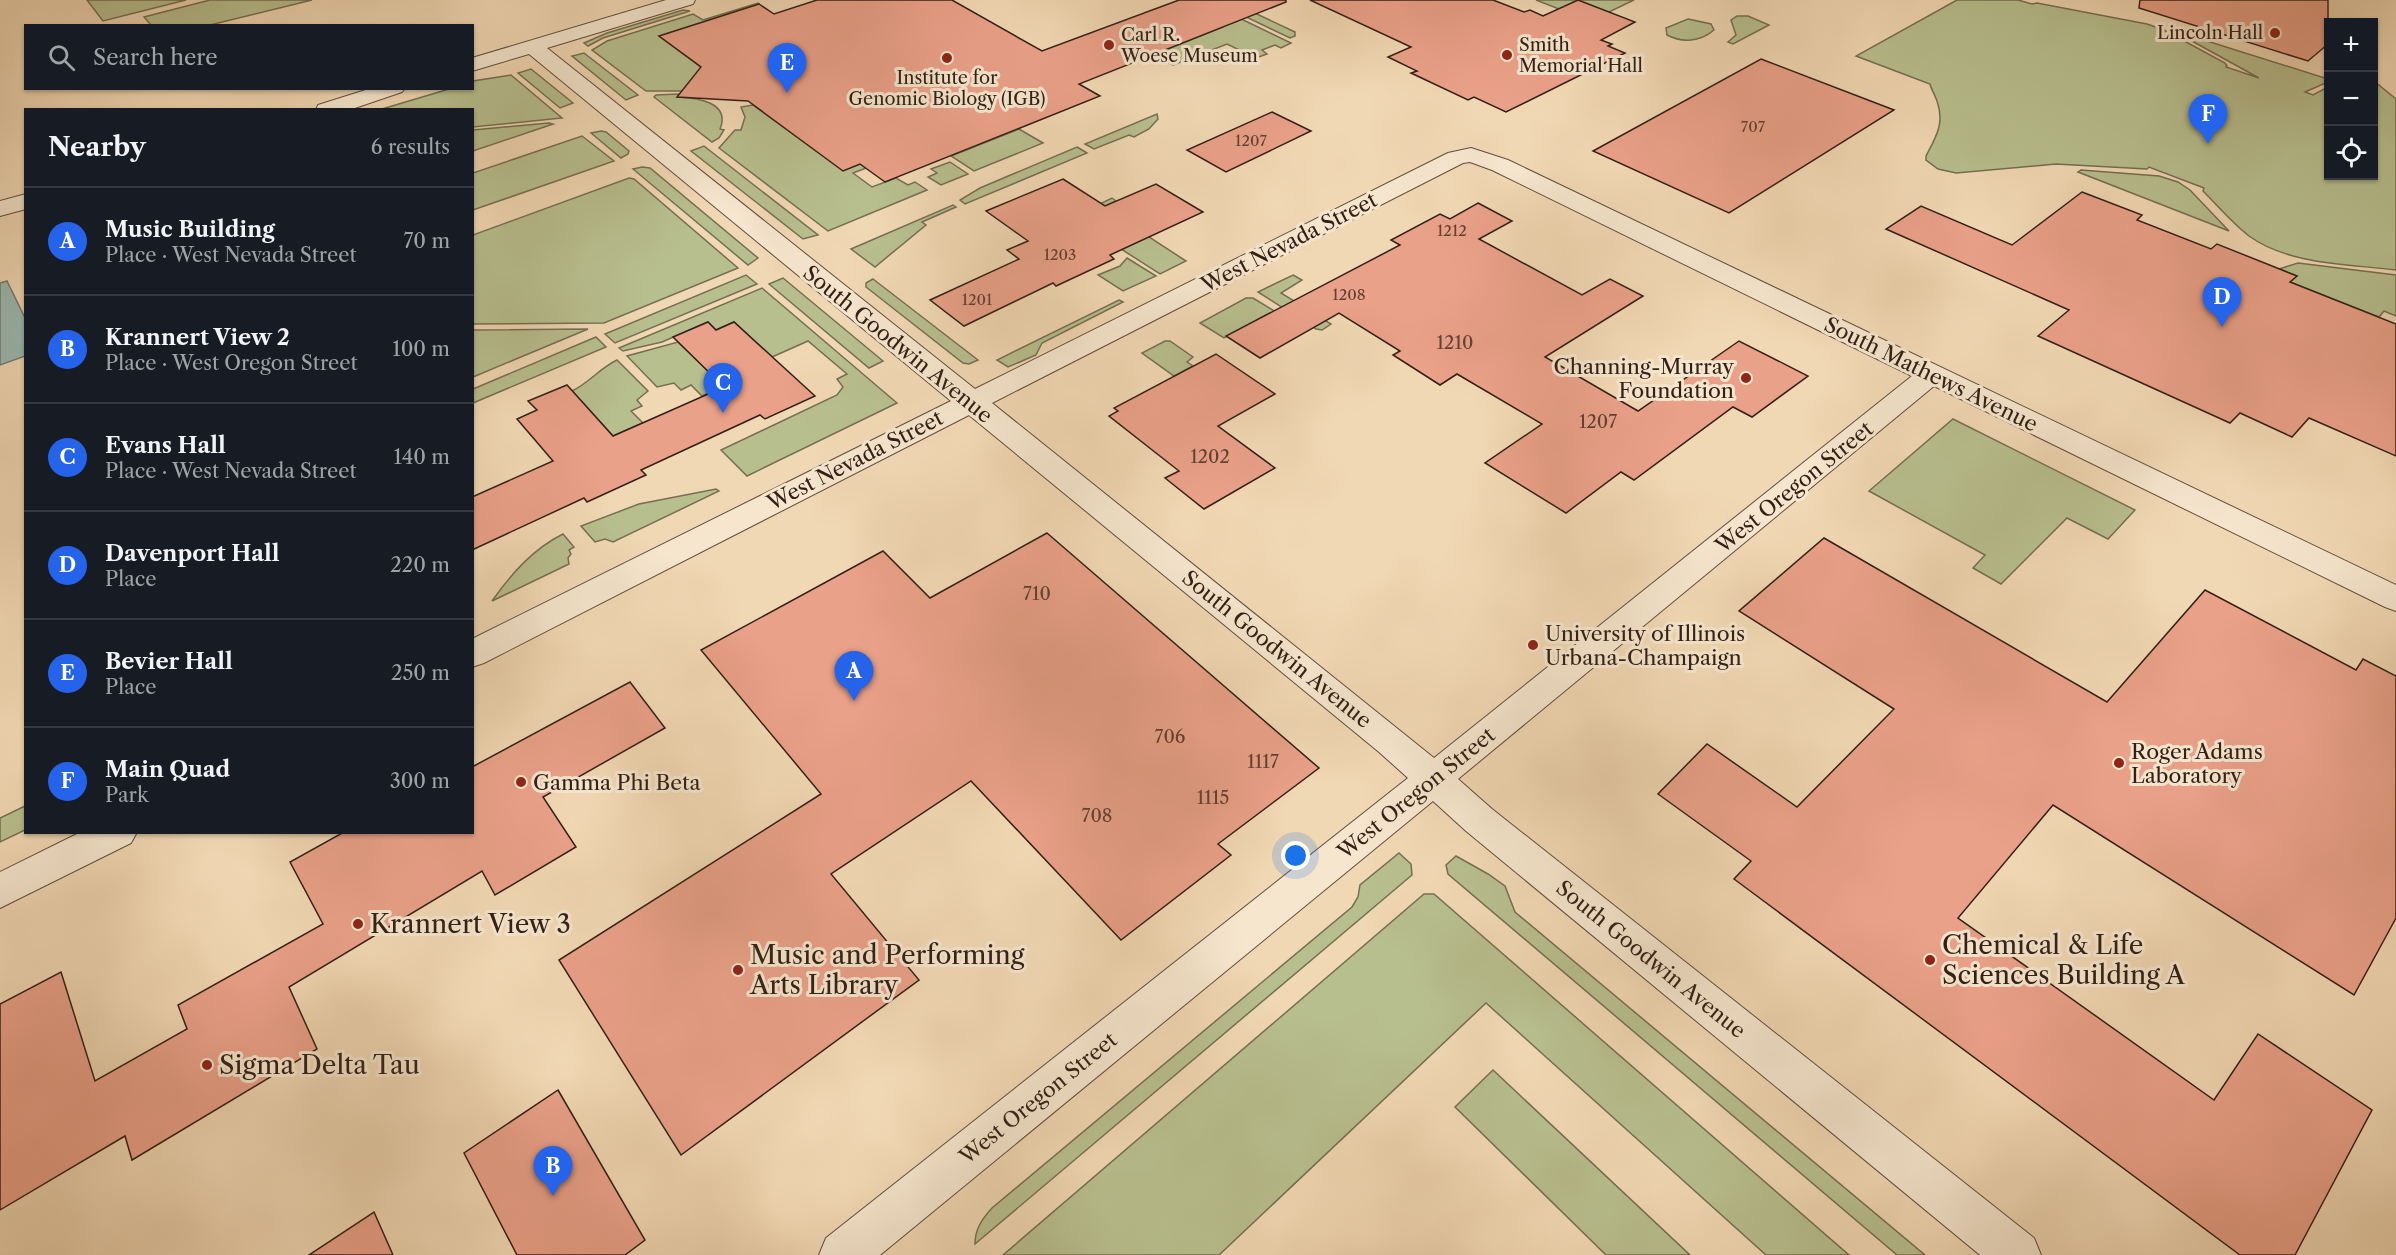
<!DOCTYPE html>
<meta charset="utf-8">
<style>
:root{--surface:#171b24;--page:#20242c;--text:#f1f3f6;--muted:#9ea1a6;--line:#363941;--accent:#2563eb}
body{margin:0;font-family:"Libre Caslon Text",serif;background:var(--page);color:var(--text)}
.controls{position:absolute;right:18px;top:18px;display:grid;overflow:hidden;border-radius:0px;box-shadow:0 2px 4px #0004}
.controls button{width:54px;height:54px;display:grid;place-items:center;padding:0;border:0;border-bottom:2px solid var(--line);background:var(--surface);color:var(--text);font:30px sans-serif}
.you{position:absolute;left:1296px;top:856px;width:21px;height:21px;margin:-15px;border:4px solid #fff;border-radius:50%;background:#1a73e8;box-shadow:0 0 0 9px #1a73e833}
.badge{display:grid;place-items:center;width:39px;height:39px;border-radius:50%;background:var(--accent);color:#fff;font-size:20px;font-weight:700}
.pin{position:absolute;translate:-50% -50px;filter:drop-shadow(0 2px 3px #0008)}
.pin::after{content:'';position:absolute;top:32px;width:21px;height:18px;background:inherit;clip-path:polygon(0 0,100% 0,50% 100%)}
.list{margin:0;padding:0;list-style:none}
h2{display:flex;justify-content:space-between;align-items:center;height:78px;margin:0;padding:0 24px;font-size:26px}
h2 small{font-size:20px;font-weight:400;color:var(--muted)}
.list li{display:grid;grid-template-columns:39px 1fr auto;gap:18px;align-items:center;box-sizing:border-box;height:108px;padding:0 24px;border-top:2px solid var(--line)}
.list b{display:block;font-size:22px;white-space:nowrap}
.list p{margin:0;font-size:20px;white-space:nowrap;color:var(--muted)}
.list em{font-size:20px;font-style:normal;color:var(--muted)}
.icon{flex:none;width:33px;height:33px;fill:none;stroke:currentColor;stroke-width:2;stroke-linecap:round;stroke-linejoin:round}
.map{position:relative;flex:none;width:2396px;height:1255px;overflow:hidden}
.search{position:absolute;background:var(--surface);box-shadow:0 2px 4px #0004;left:24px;top:24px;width:450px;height:66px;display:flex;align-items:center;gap:15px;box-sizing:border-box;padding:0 21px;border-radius:0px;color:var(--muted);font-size:22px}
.panel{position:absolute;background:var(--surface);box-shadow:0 2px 4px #0004;left:24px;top:108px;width:450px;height:726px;border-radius:0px}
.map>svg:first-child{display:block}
.green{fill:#b8bf8f;stroke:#756f52;stroke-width:1.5}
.water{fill:#9bb9b1;stroke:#717b73;stroke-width:1.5}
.building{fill:#eaa189;stroke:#321f15;stroke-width:1.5}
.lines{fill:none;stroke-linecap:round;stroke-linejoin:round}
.minor-casing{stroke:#624d3d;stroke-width:2}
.minor{fill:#f6e6ce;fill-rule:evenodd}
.poi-dot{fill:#8f2418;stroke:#f6e6ce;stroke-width:2}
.labels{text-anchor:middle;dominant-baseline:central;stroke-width:6;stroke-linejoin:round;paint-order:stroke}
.far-number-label{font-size:15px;fill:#604032}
.far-poi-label{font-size:18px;fill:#321f15;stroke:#f6e6ce;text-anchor:start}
.number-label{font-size:18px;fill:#604032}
.street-label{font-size:21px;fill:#321f15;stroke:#f6e6ce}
.poi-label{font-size:21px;fill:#321f15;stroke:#f6e6ce;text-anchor:start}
.near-poi-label{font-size:26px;fill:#321f15;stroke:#f6e6ce;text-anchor:start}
</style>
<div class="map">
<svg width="2396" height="1255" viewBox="0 0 2396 1255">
<rect width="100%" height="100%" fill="#f1d8b4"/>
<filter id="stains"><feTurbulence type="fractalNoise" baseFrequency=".00333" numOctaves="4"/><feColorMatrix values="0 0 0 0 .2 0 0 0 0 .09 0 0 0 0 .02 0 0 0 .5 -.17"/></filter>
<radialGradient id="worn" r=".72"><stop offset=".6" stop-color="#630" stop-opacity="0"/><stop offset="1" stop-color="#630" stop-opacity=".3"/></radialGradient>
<!-- green -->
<g class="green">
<path d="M 87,0 L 186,0 L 103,21 Z"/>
<path d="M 210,0 L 312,0 L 210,25 L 151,25 L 144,17 Z"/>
<path d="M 1211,0 L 1227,0 L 1295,32 L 1295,36 L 1290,38 Z"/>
<path d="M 1536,0 L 1634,0 L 1609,12 L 1559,9 Z"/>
<path d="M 1957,0 L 2018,0 L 2032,4 L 2037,3 L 2147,24 L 2164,30 L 2225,63 L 2227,66 L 2226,67 L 2259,78 L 2172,30 L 2328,79 L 2328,82 L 2305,92 L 2313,95 L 2328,87 L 2328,176 L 2374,176 L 2374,81 L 2396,99 L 2396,270 C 2349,264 2289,265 2249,236 C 2232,223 2218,206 2203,191 L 2204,188 L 2149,167 L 2147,169 L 2056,164 L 1956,173 L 1938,169 L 1926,160 L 1926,156 C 1936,137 1945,123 1937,101 C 1935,95 1931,89 1930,84 L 1856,56 Z"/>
<path d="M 758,3 L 759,4 L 659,36 L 733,91 L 646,91 L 592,50 L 607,41 L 693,14 L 703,20 Z"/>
<path d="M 683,10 L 690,11 L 603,38 L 588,46 L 584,43 L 607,33 Z"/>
<path d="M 1229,13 L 1291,43 L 1281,48 L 1275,45 L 1262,50 L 1267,54 L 1256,58 L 1227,44 L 1173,65 L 1153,55 L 1223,27 Z"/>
<path d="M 1737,16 L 1748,16 L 1769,25 L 1733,44 L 1728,42 L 1736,35 L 1731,20 Z"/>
<path d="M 1688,19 L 1711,24 L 1714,30 C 1700,42 1682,43 1667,35 L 1666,28 Z"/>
<path d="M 584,53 L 638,95 L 626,100 L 572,56 Z"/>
<path d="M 531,69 L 573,103 L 560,108 L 518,73 Z"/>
<path d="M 511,75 L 562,118 L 473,127 L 472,110 L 382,109 L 449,89 L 472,88 L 473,81 Z"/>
<path d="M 679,94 L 678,97 C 697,98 731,102 720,129 L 724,130 L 719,138 L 712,142 L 654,97 L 656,95 Z"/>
<path d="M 753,105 L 843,170 L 860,164 L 866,168 L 853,173 L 872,187 L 896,178 L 908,185 L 915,182 L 927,190 L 828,231 L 719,148 L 735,130 L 741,130 L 745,117 L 741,107 Z"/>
<path d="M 1157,114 L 1158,119 L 1149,129 L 1134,137 L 1129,135 L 1094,149 L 1085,144 Z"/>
<path d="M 549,123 L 553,124 L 473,151 L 473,130 Z"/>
<path d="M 1019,129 L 1043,143 L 974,171 L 951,156 Z"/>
<path d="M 601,131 L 606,132 L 629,151 L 628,154 L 621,158 L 591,133 Z"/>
<path d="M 582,136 L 614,161 L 473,210 L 473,173 Z"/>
<path d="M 704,146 L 818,235 L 803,239 L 691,151 Z"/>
<path d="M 1077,147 L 1087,153 L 965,204 L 960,200 L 980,188 Z"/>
<path d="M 950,162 L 968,174 L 941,185 L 928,177 L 937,173 L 931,169 Z"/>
<path d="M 642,167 L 650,168 L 758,258 L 748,265 L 633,169 Z"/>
<path d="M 2081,170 L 2159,176 L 2178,182 L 2190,190 L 2229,231 L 2078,172 Z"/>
<path d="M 629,178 L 634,179 L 738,268 L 604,323 L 473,324 L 473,235 Z"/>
<path d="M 1112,198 L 1116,201 L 1103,207 L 1186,261 L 1160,274 L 1079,222 L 1081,213 Z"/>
<path d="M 953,205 L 956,207 L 922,222 L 926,225 L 875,267 L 851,249 Z"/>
<path d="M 1127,258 L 1156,276 L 1123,291 L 1098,275 L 1120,266 Z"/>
<path d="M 2298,263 L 2396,275 L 2396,316 L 2384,311 L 2379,317 L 2290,282 L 2297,276 L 2279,269 Z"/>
<path d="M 746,275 L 757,284 L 615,343 L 605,334 Z"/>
<path d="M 1293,275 L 1302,280 L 1281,293 L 1331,324 L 1322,330 L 1316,329 L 1258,292 Z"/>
<path d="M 783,278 L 883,361 L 869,368 L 769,284 Z"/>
<path d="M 873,279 L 978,360 L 969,364 L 963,363 L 866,287 L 866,283 Z"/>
<path d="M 762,288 L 897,403 L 747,476 L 721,450 L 837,395 L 843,387 L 837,379 L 847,374 L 808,341 L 772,357 L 734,322 L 716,330 L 708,322 L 662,342 L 623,351 L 619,348 Z"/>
<path d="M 1246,298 L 1253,298 L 1294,323 L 1284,326 L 1266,315 L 1224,338 L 1200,323 Z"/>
<path d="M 1119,300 L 1123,302 L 1042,343 L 1036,355 L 1008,367 L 997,360 Z"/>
<path d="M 588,329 L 473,377 L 473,330 Z"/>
<path d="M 596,337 L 606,347 L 473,403 L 473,389 Z"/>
<path d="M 1165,341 L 1170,341 L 1193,357 L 1187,362 L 1193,366 L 1174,376 L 1142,353 Z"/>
<path d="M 678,342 L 724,386 L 702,396 L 691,385 L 681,390 L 674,383 L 657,387 L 627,356 Z"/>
<path d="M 617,360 L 648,391 L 637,400 L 642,406 L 631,411 L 643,423 L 613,436 L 572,391 C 589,383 600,368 617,360 Z"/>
<path d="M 1953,419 L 2135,510 L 2108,539 L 2067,518 L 2001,584 L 1973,568 L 1985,555 L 1869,491 Z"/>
<path d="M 716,489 L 719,491 L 613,542 L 605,539 L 595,542 L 581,526 L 639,504 Z"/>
<path d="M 563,534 L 574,547 L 569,550 L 571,554 L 568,558 L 569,564 L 492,601 C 512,573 533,549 563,534 Z"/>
<path d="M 25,806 L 25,830 L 0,842 L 0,818 Z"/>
<path d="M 1399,853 L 1411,864 L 1412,875 L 975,1244 C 975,1229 982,1219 992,1208 L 1352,907 L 1358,897 L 1360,885 Z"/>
<path d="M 1456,856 L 1488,874 L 1505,886 L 1515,912 L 1925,1255 L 1897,1255 L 1448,874 L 1446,865 Z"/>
<path d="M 1424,894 L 1434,894 L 1849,1255 L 1766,1255 L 1486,1003 L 1219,1255 L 1003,1255 Z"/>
<path d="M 1493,1070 L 1690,1255 L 1606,1255 L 1455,1107 Z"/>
</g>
<!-- water -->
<path class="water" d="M 7,281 L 25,318 L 25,356 L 0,365 L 0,283 Z"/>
<!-- building -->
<g class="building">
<path d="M 817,0 L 952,0 L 1042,51 L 1179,0 L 1286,0 L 1286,2 L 1079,84 L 1100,96 L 885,182 L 860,164 L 843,171 L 748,101 L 677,97 L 701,67 L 659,36 L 759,4 L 774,14 Z"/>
<path d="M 1310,0 L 1493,0 L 1524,12 L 1530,10 L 1543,16 L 1578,0 L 1635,22 L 1601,40 L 1612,44 L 1608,46 L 1625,53 L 1506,112 L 1474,97 L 1468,100 L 1411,73 L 1417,71 L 1388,57 L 1411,47 Z"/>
<path d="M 2140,0 L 2328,0 L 2328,44 L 2308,61 L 2139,8 Z"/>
<path d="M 1761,59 L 1894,110 L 1729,213 L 1593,151 Z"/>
<path d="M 1272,112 L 1311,131 L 1226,172 L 1187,150 Z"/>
<path d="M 1063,179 L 1105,206 L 1156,184 L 1203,212 L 1110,255 L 1114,259 L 1056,286 L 1053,283 L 964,326 L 930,300 L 1019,259 L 1007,250 L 1028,241 L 986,211 Z"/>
<path d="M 2082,192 L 2142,215 L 2137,220 L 2211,249 L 2217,244 L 2297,276 L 2290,282 L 2396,324 L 2396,456 L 2309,418 L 2292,437 L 2240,413 L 2230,423 L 2038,336 L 2069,310 L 1886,229 L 1921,206 L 2012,245 Z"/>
<path d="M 1478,203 L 1512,221 L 1479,239 L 1582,295 L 1610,279 L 1643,296 L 1545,357 L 1638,411 L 1739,341 L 1808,376 L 1752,417 L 1733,407 L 1634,480 L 1621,472 L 1566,513 L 1485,463 L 1542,424 L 1457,374 L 1440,385 L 1393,355 L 1400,351 L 1339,313 L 1260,358 L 1226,336 L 1400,245 L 1391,240 L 1440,214 L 1450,219 Z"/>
<path d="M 708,322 L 716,330 L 734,322 L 815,396 L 765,419 L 760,415 L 641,470 L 646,475 L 587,502 L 584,498 L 472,550 L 472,497 L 553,461 L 517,419 L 537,410 L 528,401 L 567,385 L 613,436 L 724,387 L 673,337 Z"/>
<path d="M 1216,354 L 1275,394 L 1218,426 L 1275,468 L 1204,509 L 1165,478 L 1179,471 L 1109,416 L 1118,411 L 1114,408 Z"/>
<path d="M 1047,533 L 1319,768 L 1218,844 L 1231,855 L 1121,940 L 971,781 L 831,874 L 919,980 L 681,1155 L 559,960 L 821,794 L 701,650 L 883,551 L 930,598 Z"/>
<path d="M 1824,538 L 2107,702 L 2205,590 L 2356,670 L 2363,659 L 2396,676 L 2396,918 L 2354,995 L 2053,805 L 1958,918 L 2214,1100 L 2258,1034 L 2372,1110 L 2295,1255 L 2240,1255 L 1734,879 L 1751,861 L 1658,794 L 1707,744 L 1797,807 L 1894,709 L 1739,611 Z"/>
<path d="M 630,682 L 665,728 L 543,797 L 576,847 L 495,895 L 482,871 L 289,987 L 317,1049 L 132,1160 L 125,1136 L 0,1210 L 0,1004 L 61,972 L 95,1081 L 187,1029 L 178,1005 L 323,924 L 290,862 L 344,832 L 472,832 L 472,767 Z"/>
<path d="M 558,1090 L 645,1240 L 625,1255 L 517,1255 L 464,1153 Z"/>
<path d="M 374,1212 L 393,1255 L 309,1255 Z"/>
</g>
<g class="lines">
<defs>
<g id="minor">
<path d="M 666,0 L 695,0 L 693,4 L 547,48 L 975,389 L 1448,153 L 1471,148 L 1508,160 L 2396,585 L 2396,611 L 2385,607 L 1934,386 L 1458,779 L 1492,809 L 2034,1238 L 2041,1255 L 1980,1255 L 1466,831 L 1433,801 L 880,1255 L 819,1255 L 826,1238 L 1408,778 L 1379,752 L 969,415 L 484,663 L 472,667 L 472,639 L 951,401 L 529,54 L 472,71 L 472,58 ZM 1470,162 L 1492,170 L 1912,376 L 1434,758 L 992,403 L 1463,163 Z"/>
<path d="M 372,88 L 405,88 L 402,92 L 349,110 L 316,110 L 318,105 Z"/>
<path d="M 26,194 L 26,209 L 0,216 L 0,201 Z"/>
<path d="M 81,832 L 137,832 L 131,843 L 0,908 L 0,872 Z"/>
</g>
</defs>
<!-- minor casing -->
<use href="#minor" class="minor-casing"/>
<!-- minor -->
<use href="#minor" class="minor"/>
</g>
<!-- markers -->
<g class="poi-dot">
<circle cx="2275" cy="33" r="6"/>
<circle cx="1109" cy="45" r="6"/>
<circle cx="1507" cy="55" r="6"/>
<circle cx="947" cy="58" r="6"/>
<circle cx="1746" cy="378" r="6"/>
<circle cx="1533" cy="645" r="6"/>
<circle cx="2119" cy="763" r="6"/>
<circle cx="521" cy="782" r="6"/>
<circle cx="358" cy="924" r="6"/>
<circle cx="1930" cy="960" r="6"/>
<circle cx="738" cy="970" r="6"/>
<circle cx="207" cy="1065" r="6"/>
</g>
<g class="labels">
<!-- far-number labels -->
<g class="far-number-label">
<text x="1753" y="126">707</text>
<text x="1251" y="140">1207</text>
<text x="1452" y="230">1212</text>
<text x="1060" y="254">1203</text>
<text x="1349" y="294">1208</text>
<text x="977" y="299">1201</text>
</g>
<!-- far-poi labels -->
<g class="far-poi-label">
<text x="2263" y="33" text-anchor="end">Lincoln Hall</text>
<text x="1121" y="35">Carl R.<tspan x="1121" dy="21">Woese Museum</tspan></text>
<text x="1519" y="45">Smith<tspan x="1519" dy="21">Memorial Hall</tspan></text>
<text x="947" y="78" text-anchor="middle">Institute for<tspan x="947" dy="21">Genomic Biology (IGB)</tspan></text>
</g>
<!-- number labels -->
<g class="number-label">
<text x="1455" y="343">1210</text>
<text x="1598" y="422">1207</text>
<text x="1210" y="457">1202</text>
<text x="1037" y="594">710</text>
<text x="1170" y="737">706</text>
<text x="1263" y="762">1117</text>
<text x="1213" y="798">1115</text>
<text x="1097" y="816">708</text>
</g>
<!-- street labels -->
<g class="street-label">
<text transform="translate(1289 242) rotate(-27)">West Nevada Street</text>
<text transform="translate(898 344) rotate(39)">South Goodwin Avenue</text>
<text transform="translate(1931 374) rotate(26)">South Mathews Avenue</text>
<text transform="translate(855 460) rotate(-27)">West Nevada Street</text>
<text transform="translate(1794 487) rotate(-39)">West Oregon Street</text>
<text transform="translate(1277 649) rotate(39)">South Goodwin Avenue</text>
<text transform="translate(1416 793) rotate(-39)">West Oregon Street</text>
<text transform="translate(1651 959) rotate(39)">South Goodwin Avenue</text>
<text transform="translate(1038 1098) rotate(-39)">West Oregon Street</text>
</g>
<!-- poi labels -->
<g class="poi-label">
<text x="1734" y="366" text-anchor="end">Channing-Murray<tspan x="1734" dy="24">Foundation</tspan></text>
<text x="1545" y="633">University of Illinois<tspan x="1545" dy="24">Urbana-Champaign</tspan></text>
<text x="2131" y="751">Roger Adams<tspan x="2131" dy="24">Laboratory</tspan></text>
<text x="533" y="782">Gamma Phi Beta</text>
</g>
<!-- near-poi labels -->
<g class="near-poi-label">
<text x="370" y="924">Krannert View 3</text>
<text x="1942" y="945">Chemical &amp; Life<tspan x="1942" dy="30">Sciences Building A</tspan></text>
<text x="750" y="955">Music and Performing<tspan x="750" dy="30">Arts Library</tspan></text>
<text x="219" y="1065">Sigma Delta Tau</text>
</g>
</g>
<rect width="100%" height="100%" filter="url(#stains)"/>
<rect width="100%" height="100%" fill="url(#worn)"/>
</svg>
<div class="controls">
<button>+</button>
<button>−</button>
<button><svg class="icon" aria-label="locate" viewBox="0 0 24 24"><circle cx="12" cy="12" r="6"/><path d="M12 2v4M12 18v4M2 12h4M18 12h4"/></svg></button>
</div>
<div class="you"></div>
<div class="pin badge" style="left:854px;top:701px">A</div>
<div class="pin badge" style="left:553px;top:1196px">B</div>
<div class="pin badge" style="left:723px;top:413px">C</div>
<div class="pin badge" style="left:2222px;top:327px">D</div>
<div class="pin badge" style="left:787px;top:93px">E</div>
<div class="pin badge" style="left:2208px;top:144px">F</div>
<div class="search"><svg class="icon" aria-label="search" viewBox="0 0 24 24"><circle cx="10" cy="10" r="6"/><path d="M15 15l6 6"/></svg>Search here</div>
<section class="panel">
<h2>Nearby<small>6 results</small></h2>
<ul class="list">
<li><span class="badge">A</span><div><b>Music Building</b><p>Place · West Nevada Street</p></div><em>70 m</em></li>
<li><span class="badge">B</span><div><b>Krannert View 2</b><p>Place · West Oregon Street</p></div><em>100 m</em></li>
<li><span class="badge">C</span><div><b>Evans Hall</b><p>Place · West Nevada Street</p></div><em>140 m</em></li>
<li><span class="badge">D</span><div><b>Davenport Hall</b><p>Place</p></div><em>220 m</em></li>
<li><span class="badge">E</span><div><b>Bevier Hall</b><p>Place</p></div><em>250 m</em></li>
<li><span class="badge">F</span><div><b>Main Quad</b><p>Park</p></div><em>300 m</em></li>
</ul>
</section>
</div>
